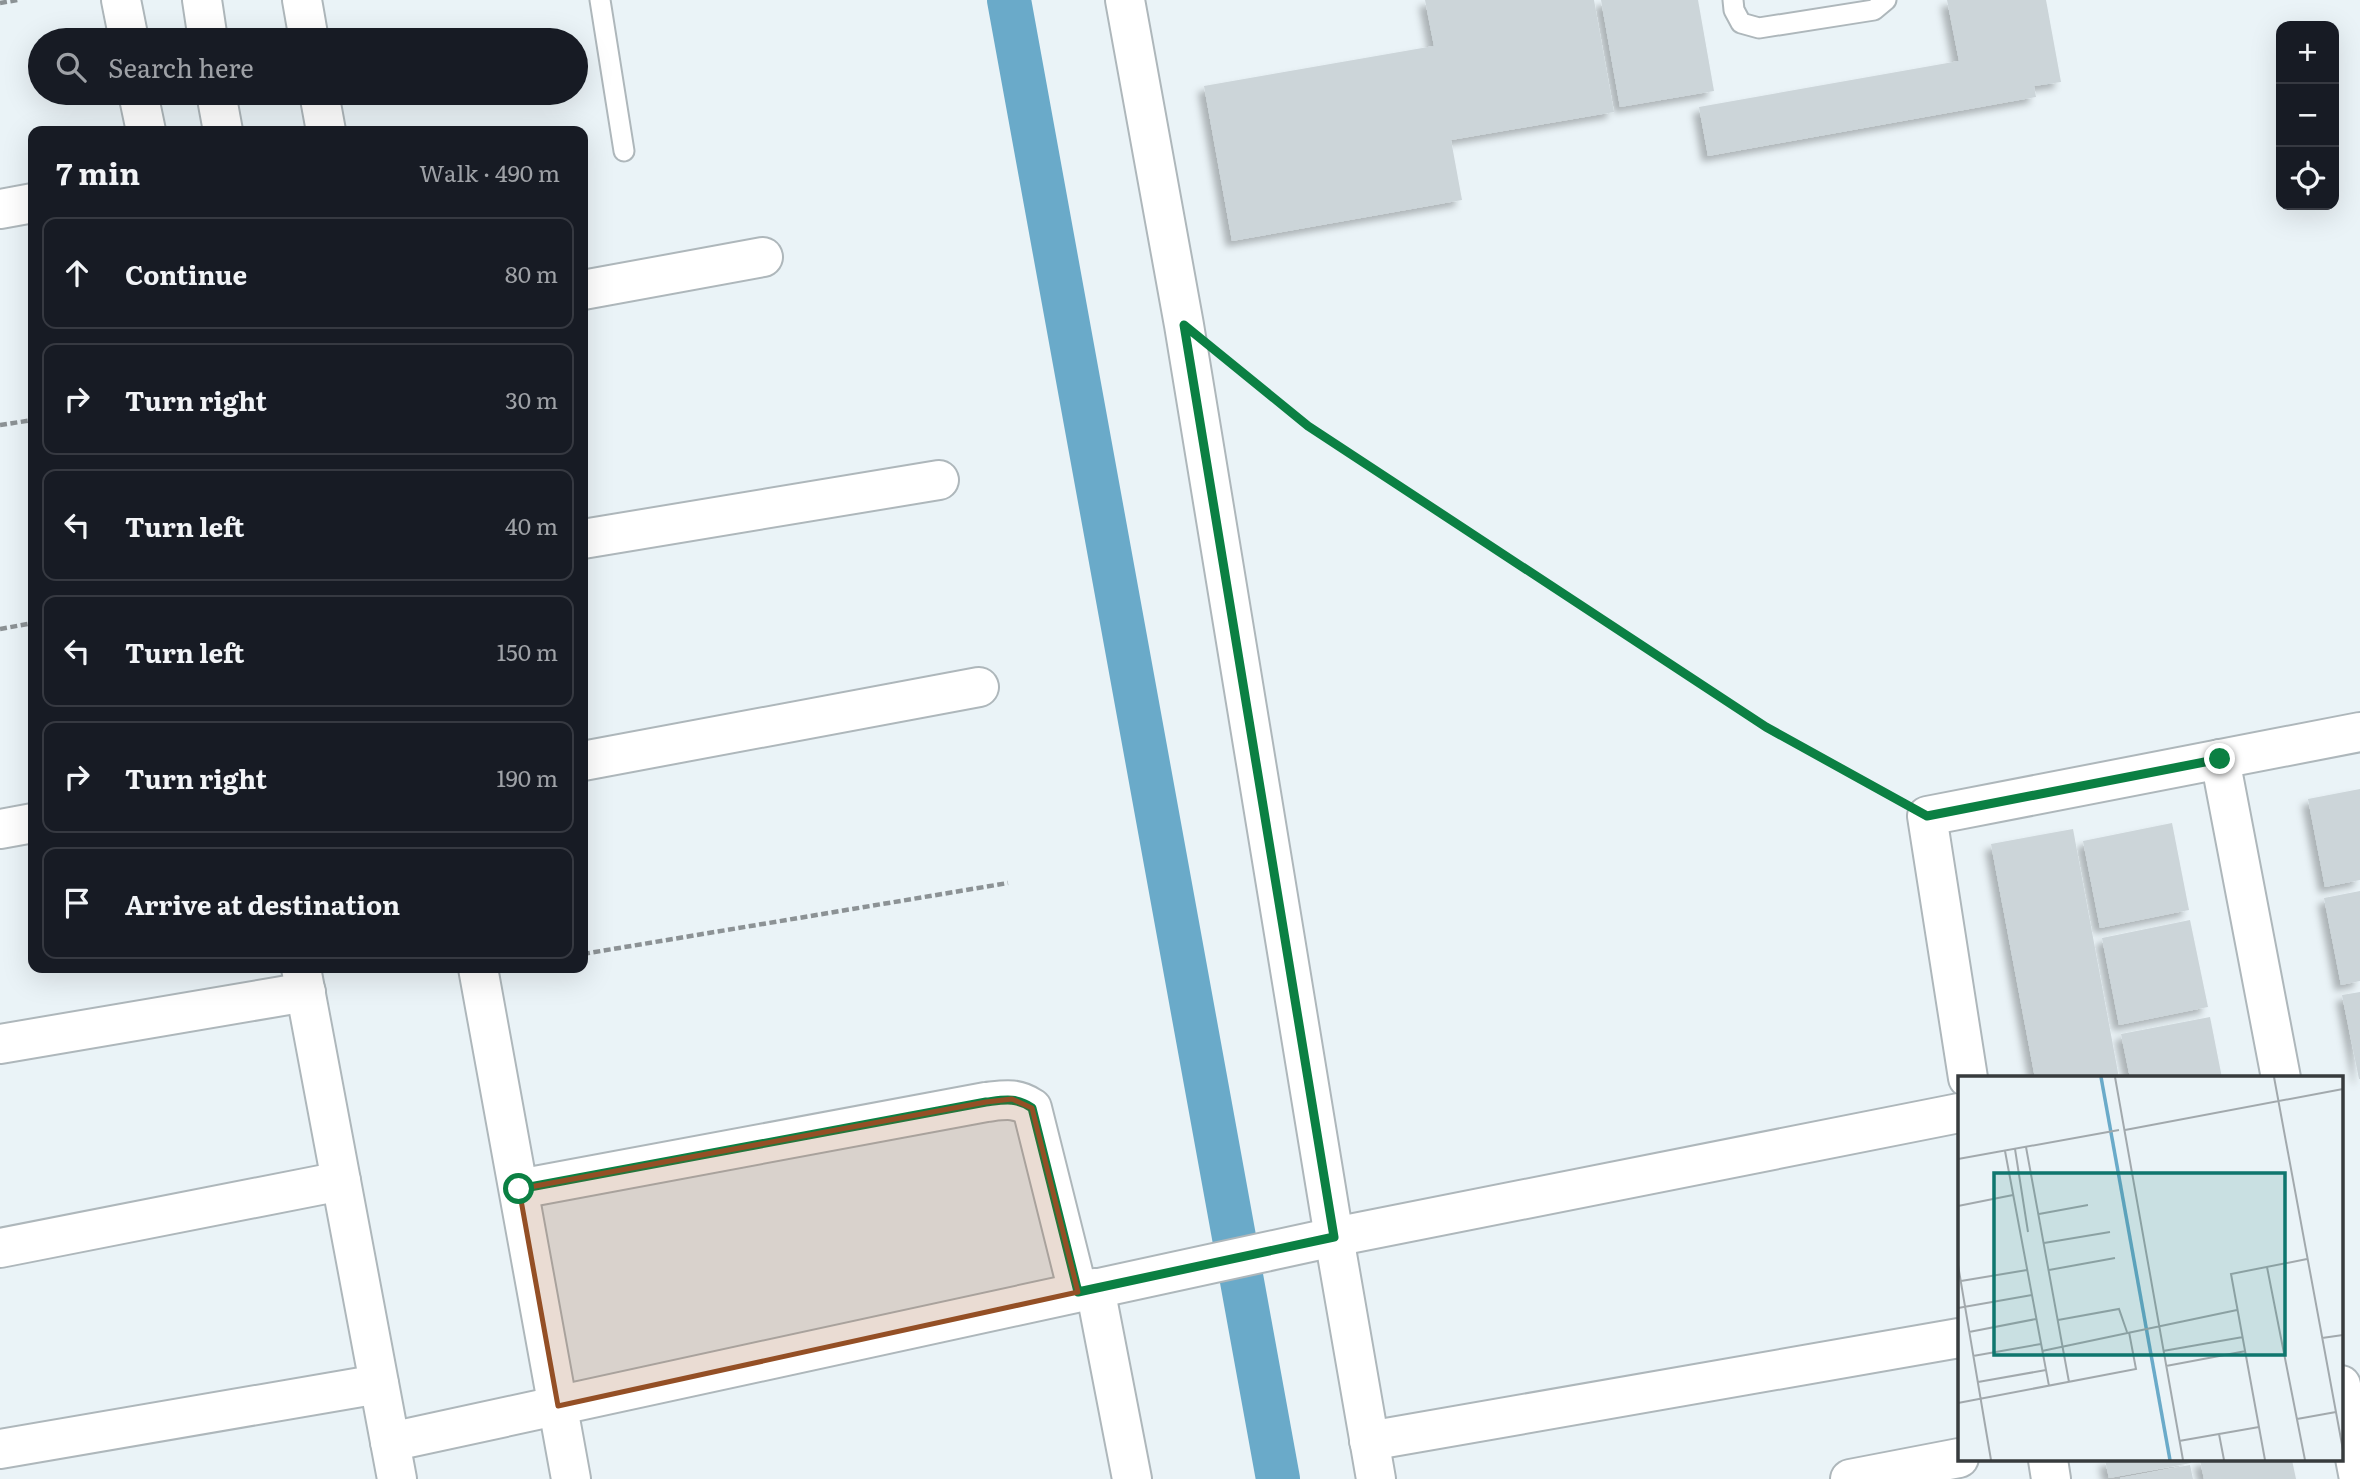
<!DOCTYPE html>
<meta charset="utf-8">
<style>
:root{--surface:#171b24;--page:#242831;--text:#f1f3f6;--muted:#9ea1a6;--line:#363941}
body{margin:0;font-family:Literata,serif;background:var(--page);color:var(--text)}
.controls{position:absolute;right:21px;top:21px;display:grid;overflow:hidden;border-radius:14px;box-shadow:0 7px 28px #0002}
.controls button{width:63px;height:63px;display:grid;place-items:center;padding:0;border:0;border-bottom:2px solid var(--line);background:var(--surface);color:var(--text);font:35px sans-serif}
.stop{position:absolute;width:21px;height:21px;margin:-16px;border:5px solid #0b8043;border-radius:50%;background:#fff}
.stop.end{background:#0b8043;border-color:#fff;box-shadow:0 2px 7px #0008}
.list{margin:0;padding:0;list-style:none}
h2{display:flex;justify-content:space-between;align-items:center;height:91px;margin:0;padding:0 28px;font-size:30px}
h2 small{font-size:23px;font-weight:400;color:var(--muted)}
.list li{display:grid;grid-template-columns:46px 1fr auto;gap:21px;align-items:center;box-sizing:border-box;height:112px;margin:0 14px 14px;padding:0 14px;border:2px solid var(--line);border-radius:14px}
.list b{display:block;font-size:26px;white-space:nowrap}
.list em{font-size:23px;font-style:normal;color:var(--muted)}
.icon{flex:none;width:38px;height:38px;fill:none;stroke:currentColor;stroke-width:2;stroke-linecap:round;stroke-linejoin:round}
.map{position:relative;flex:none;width:2360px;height:1479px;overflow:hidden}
.search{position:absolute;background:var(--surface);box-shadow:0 7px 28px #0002;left:28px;top:28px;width:560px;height:77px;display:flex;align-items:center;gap:18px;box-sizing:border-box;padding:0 24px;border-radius:38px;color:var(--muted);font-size:26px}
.panel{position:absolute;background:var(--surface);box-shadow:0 7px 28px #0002;left:28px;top:126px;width:560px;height:847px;border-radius:14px}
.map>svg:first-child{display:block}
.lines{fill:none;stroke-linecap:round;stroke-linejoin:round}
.canal{stroke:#6aaac9;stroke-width:44}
.building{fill:#ccd5d9;filter:url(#shadow)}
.service-casing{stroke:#aeb7bb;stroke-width:23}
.minor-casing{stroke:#aeb7bb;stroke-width:42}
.path{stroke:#8c9295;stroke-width:4.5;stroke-dasharray:7 3.5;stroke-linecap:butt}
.service{stroke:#fff;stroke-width:19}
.minor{stroke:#fff;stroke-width:38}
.route{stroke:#0b8043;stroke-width:9}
.marked{fill:#944f25;fill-opacity:0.2;stroke:#944f25;stroke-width:5;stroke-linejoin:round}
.inset-river{fill:none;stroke:#6aaac9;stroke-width:3.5}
.inset-road{fill:none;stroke:#a2a9ad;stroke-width:2}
.view{fill:#0f766e;fill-opacity:0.15;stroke:#0f766e;stroke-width:3.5}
.inset-edge{fill:none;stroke:#373b3d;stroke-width:3.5}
</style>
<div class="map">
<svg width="2360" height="1479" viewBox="0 0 2360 1479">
<defs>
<filter id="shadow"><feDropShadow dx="-6" dy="6" stdDeviation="3.5" flood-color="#0004"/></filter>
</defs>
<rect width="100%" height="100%" fill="#eaf3f7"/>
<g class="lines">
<!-- canal -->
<path class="canal" d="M 1009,0 L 1278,1479"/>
</g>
<!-- building -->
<g class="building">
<path d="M 1425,0 L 1594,0 L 1614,112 L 1451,140 L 1462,200 L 1232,241 L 1204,86 L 1434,46 Z"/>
<path d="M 1601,0 L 1698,0 L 1714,91 L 1620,107 Z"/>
<path d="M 1947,0 L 2046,0 L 2061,82 L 2034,86 L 2036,97 L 1708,156 L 1699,107 L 1959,61 Z"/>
<path d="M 2360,789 L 2360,880 L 2325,887 L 2308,799 Z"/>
<path d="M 2172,823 L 2189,910 L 2100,928 L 2083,841 Z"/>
<path d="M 2073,829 L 2119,1078 L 2035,1078 L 1991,844 Z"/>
<path d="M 2360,891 L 2360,981 L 2341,985 L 2324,898 Z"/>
<path d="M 2190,920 L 2208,1007 L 2119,1025 L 2102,938 Z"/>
<path d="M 2360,992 L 2360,1079 L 2359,1079 L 2342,995 Z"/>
<path d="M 2210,1017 L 2222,1078 L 2130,1078 L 2121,1034 Z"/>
<path d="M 2105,1460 L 2190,1460 L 2191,1463 L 2109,1478 Z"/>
<path d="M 2200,1460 L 2292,1460 L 2296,1479 L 2204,1479 Z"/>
<path d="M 2190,1465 L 2193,1479 L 2120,1479 L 2120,1478 Z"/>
</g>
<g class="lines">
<defs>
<g id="service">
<path d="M 600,0 L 624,151"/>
<path d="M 1733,0 L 1734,10 L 1741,23 L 1759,28 L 1874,10 L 1886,0"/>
</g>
<g id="minor">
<path d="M 121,0 L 129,40"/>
<path d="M 202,0 L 208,40"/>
<path d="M 302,0 L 309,40"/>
<path d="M 1125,0 L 1184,325 L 1334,1237 L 1376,1479"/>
<path d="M 138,93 L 146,131"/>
<path d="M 216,93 L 223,131"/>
<path d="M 319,93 L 326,131"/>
<path d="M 0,209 L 33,203"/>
<path d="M 583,290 L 763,257"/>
<path d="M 583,539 L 939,480"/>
<path d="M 2220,759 L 2281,1078"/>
<path d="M 583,761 L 979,687"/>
<path d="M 0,829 L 33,823"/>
<path d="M 301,968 L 397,1479"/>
<path d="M 478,968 L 571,1479"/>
<path d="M 0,1044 L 306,992"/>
<path d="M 1968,1078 L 1927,816 L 2360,732"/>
<path d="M 519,1189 L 986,1102 C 1004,1100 1016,1097 1032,1108 L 1078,1292"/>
<path d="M 0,1248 L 341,1181"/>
<path d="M 1095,1288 L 1132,1479"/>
<path d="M 2341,1385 L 2359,1479"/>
<path d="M 1369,1441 L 1959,1338"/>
<path d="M 390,1442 L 1334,1237 L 1959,1113"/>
<path d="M 0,1449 L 379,1384"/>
<path d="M 2048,1460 L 2051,1479"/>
<path d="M 1850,1479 L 1959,1458"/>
</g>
</defs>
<!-- service casing -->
<use href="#service" class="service-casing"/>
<!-- minor casing -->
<use href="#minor" class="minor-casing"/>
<!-- path -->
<g class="path">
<path d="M 0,3 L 18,0"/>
<path d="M 1234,365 L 1308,426 L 1766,727 L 1893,797"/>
<path d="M 0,425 L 33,420"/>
<path d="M 0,629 L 33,623"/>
<path d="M 583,954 L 1008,883"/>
</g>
<!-- service -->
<use href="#service" class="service"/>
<!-- minor -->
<use href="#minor" class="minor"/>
</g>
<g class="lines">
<!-- route -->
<path class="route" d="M 519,1189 L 986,1102 C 1004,1100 1016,1097 1032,1108 L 1078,1292 L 1334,1237 L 1184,325 L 1308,426 L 1766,727 L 1927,816 L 2220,759"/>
</g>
<!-- marked area -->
<path class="marked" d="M 1012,1099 L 1032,1108 L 1078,1292 L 558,1406 L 519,1189 L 986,1102 Z"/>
<!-- overview -->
<g transform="translate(1958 1076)">
<rect width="385" height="385" fill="#eaf3f7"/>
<path class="inset-river" d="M 143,1 L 212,384"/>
<path class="inset-road" d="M 157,1 L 225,384M 316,1 L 385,374M 167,54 L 385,13M 68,71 L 111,306M 57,73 L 70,156M 47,75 L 91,310M 0,83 L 161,54M 0,130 L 55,119M 81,138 L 130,129M 86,167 L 152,156M 0,189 L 33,384M 309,191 L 347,384M 91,194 L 157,182M 3,205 L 69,194M 0,232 L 74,219M 100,244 L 161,233 L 169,256M 11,256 L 78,243M 364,262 L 385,259M 84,275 L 279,234M 205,275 L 285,261M 15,280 L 83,268M 208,290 L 288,275M 20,306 L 88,294M 0,327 L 178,293 L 171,256M 339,343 L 378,336M 261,358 L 266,384M 221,365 L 301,351M 307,384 L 273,198 L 349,183"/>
<path class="view" d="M 36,97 L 327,97 L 327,279 L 36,279 Z"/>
<rect width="385" height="385" class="inset-edge"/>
</g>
</svg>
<div class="controls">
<button>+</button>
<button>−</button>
<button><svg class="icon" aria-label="locate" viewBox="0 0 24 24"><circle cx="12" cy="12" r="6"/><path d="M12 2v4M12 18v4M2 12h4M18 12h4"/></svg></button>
</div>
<div class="stop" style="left:519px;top:1189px"></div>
<div class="stop end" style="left:2220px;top:759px"></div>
<div class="search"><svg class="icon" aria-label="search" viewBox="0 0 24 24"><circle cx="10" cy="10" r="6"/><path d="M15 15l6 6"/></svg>Search here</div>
<section class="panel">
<h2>7 min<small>Walk · 490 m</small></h2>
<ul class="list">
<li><svg class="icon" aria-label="ahead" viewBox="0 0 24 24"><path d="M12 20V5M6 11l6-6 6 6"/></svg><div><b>Continue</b></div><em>80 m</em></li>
<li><svg class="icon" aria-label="right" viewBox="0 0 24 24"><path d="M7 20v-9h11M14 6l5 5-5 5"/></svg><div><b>Turn right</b></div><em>30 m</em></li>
<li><svg class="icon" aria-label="left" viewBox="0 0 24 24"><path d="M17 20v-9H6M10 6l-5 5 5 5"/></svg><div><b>Turn left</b></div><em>40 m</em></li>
<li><svg class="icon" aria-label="left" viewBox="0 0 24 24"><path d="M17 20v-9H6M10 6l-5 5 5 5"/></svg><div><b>Turn left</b></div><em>150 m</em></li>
<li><svg class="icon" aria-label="right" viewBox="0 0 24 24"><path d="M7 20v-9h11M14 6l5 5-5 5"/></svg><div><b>Turn right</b></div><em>190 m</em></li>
<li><svg class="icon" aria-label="arrive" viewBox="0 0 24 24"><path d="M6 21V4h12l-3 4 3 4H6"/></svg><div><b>Arrive at destination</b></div></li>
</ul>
</section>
</div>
